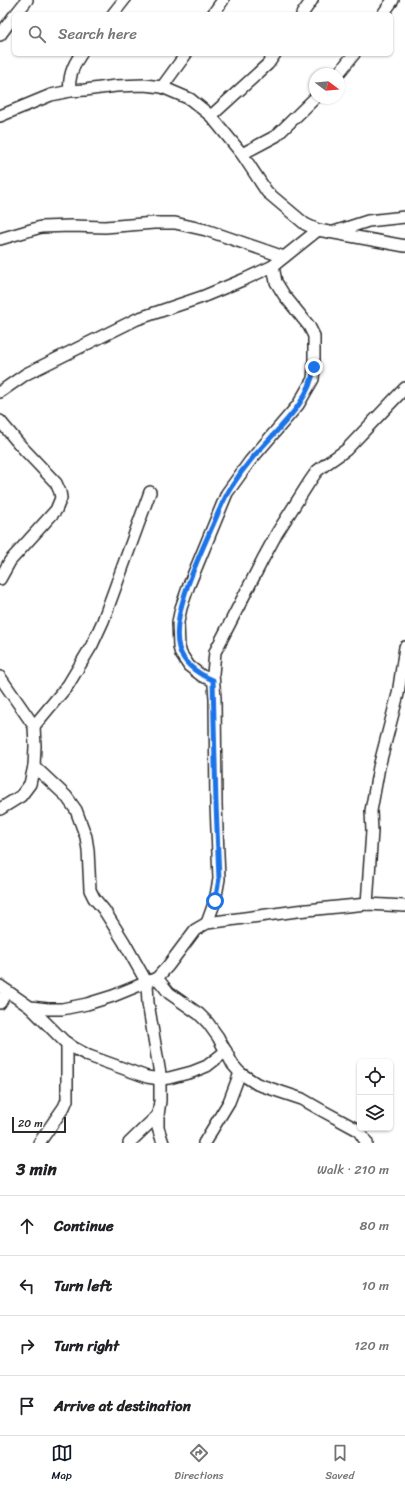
<!DOCTYPE html>
<meta charset="utf-8">
<style>
:root{--surface:#fff;--page:#f2f2f2;--text:#202124;--muted:#757577;--line:#e0e0e0;--accent:#111827}
body{margin:0;font-family:Sriracha,sans-serif;background:var(--page);color:var(--text)}
.controls{position:absolute;right:12px;bottom:12px;display:grid;overflow:hidden;border-radius:6px;box-shadow:0 1px 3px #0004}
.controls button{width:36px;height:36px;display:grid;place-items:center;padding:0;border:0;border-bottom:1px solid var(--line);background:var(--surface);color:var(--text);font:20px sans-serif}
.compass{position:absolute;left:309px;top:68px;width:36px;height:36px;border-radius:50%;background:var(--surface);box-shadow:0 1px 3px #0004;rotate:106deg}
.scale{position:absolute;left:12px;bottom:10px;width:54px;box-sizing:border-box;padding-left:4px;border:2px solid #2b2b2b;border-top:0;font-size:11px;line-height:14px;white-space:nowrap;color:#2b2b2b;-webkit-text-stroke:3px #fff;paint-order:stroke}
.stop{position:absolute;width:12px;height:12px;margin:-9px;border:3px solid #1a73e8;border-radius:50%;background:#fff}
.stop.end{background:#1a73e8;border-color:#fff;box-shadow:0 1px 4px #0008}
.list{margin:0;padding:0;list-style:none}
h2{display:flex;justify-content:space-between;align-items:center;height:52px;margin:0;padding:0 16px;font-size:17px}
h2 small{font-size:13px;font-weight:400;color:var(--muted)}
.list li{display:grid;grid-template-columns:26px 1fr auto;gap:12px;align-items:center;box-sizing:border-box;height:60px;padding:0 16px;border-top:1px solid var(--line)}
.list b{display:block;font-size:15px;white-space:nowrap}
.list em{font-size:13px;font-style:normal;color:var(--muted)}
.icon{flex:none;width:22px;height:22px;fill:none;stroke:currentColor;stroke-width:2;stroke-linecap:round;stroke-linejoin:round}
.map{position:relative;flex:none;width:405px;height:1143px;overflow:hidden}
.search{position:absolute;background:var(--surface);box-shadow:0 1px 3px #0004;left:12px;right:12px;top:12px;height:44px;display:flex;align-items:center;gap:10px;box-sizing:border-box;padding:0 14px;border-radius:6px;color:var(--muted);font-size:15px}
.sheet{height:292px;background:var(--surface)}
nav{display:flex;justify-content:space-around;align-items:center;box-sizing:border-box;height:56px;border-top:1px solid var(--line);background:var(--surface);font-size:11px;color:var(--muted)}
nav a{display:grid;justify-items:center;gap:2px}
nav .on{color:var(--accent)}
.map>svg:first-child{display:block}
.lines{fill:none;stroke-linecap:round;stroke-linejoin:round}
.service-casing{stroke:#2b2b2b;stroke-width:14}
.service{stroke:#fff;stroke-width:11}
.route{stroke:#1a73e8;stroke-width:5}
</style>
<div class="map">
<svg width="405" height="1143" viewBox="0 0 405 1143">
<rect width="100%" height="100%" fill="#fff"/>
<filter id="ink" filterUnits="userSpaceOnUse"><feTurbulence type="fractalNoise" baseFrequency=".025" numOctaves="2"/><feDisplacementMap in="SourceGraphic" scale="8" xChannelSelector="R" yChannelSelector="G"/><feConvolveMatrix kernelMatrix="1 2 1 2 8 2 1 2 1" color-interpolation-filters="sRGB"/></filter>
<g filter="url(#ink)">
<g class="lines">
<defs>
<g id="service">
<path d="M 16,14 L 27,0"/>
<path d="M 113,14 L 124,0"/>
<path d="M 213,14 L 223,0"/>
<path d="M 302,14 L 312,0"/>
<path d="M 383,14 L 393,0"/>
<path d="M 0,35 L 14,16"/>
<path d="M 338,74 L 354,54"/>
<path d="M 162,87 L 186,54"/>
<path d="M 70,91 C 68,77 73,65 81,54"/>
<path d="M 0,116 L 51,95 L 70,91 L 85,90 L 116,86 L 144,85 L 162,87 L 190,99 L 211,116 L 242,154 L 267,192 L 305,224 L 318,230 L 405,246"/>
<path d="M 211,116 L 268,64 L 275,54"/>
<path d="M 242,154 L 276,136 L 315,98"/>
<path d="M 334,232 L 368,221 L 405,217"/>
<path d="M 0,239 L 41,227 L 71,226 L 105,227 L 154,223 L 175,223 L 206,230 L 284,257"/>
<path d="M 0,392 L 26,374 L 137,319 L 202,297 L 245,279 L 273,266 L 318,230"/>
<path d="M 0,421 L 20,445 L 56,483 L 60,492 L 61,498 L 56,510 L 10,561 L 0,579"/>
<path d="M 0,677 L 34,726 L 35,746 L 34,766 L 30,784 L 21,796 L 0,809"/>
<path d="M 213,680 L 202,676 L 189,666 L 181,654 L 179,647 L 178,622 L 181,608 L 189,585 L 227,493 L 250,461 L 298,405 L 313,379 L 314,367 L 314,336 L 309,326 L 284,295 L 276,282 L 273,266"/>
<path d="M 34,726 L 68,685 L 92,645 L 103,621 L 150,492"/>
<path d="M 34,766 L 66,796 L 76,810 L 86,837 L 88,850 L 90,890 L 94,898 L 104,910 L 124,942 L 147,983 L 148,1003 L 160,1074 L 160,1101 L 158,1115 L 158,1128 L 163,1143"/>
<path d="M 367,904 L 372,831 L 371,811 L 379,767 L 398,694 L 405,647"/>
<path d="M 207,923 L 215,901 L 219,879 L 216,804 L 215,698 L 213,674 L 215,652 L 263,559 L 277,533 L 310,481 L 317,471 L 326,464 L 346,450 L 405,388"/>
<path d="M 157,978 L 169,993 L 199,1014 L 208,1023 L 218,1037 L 233,1065 L 240,1073 L 257,1084 L 302,1099 L 323,1111 L 358,1130 L 367,1143"/>
<path d="M 0,986 L 30,1007 L 48,1009 L 62,1009 L 87,1004 L 113,996 L 157,978 L 168,966 L 195,930 L 207,923 L 297,911 L 367,904 L 405,906"/>
<path d="M 0,1003 L 7,991"/>
<path d="M 30,1007 L 64,1041 L 74,1048 L 89,1056 L 147,1077 L 160,1079 L 169,1078 L 192,1072 L 207,1066 L 226,1051"/>
<path d="M 39,1143 L 64,1107 L 67,1100 L 67,1043"/>
<path d="M 129,1143 L 158,1115"/>
<path d="M 204,1143 L 229,1102 L 240,1073"/>
</g>
</defs>
<!-- service casing -->
<use href="#service" class="service-casing"/>
<!-- service -->
<use href="#service" class="service"/>
</g>
</g>
<g class="lines" filter="url(#ink)">
<!-- route -->
<path class="route" d="M 215,901 L 219,879 L 216,804 L 213,680 C 198,674 184,665 179,648 C 170,616 199,557 212,527 C 219,512 224,496 234,483 C 239,475 244,468 250,461 C 273,432 310,405 314,367"/>
</g>
</svg>
<div class="controls">
<button><svg class="icon" aria-label="locate" viewBox="0 0 24 24"><circle cx="12" cy="12" r="6"/><path d="M12 2v4M12 18v4M2 12h4M18 12h4"/></svg></button>
<button><svg class="icon" aria-label="layers" viewBox="0 0 24 24"><path d="M12 4l9 5-9 5-9-5zM3 14l9 5 9-5"/></svg></button>
</div>
<svg class="compass" viewBox="-18 -18 36 36"><path d="M0-13l5 13h-10z" fill="#e53935"/><path d="M0 13l5-13h-10z" fill="#757577"/></svg>
<div class="scale">20 m</div>
<div class="stop" style="left:215px;top:901px"></div>
<div class="stop end" style="left:314px;top:367px"></div>
<div class="search"><svg class="icon" aria-label="search" viewBox="0 0 24 24"><circle cx="10" cy="10" r="6"/><path d="M15 15l6 6"/></svg>Search here</div>
</div>
<section class="sheet">
<h2>3 min<small>Walk · 210 m</small></h2>
<ul class="list">
<li><svg class="icon" aria-label="ahead" viewBox="0 0 24 24"><path d="M12 20V5M6 11l6-6 6 6"/></svg><div><b>Continue</b></div><em>80 m</em></li>
<li><svg class="icon" aria-label="left" viewBox="0 0 24 24"><path d="M17 20v-9H6M10 6l-5 5 5 5"/></svg><div><b>Turn left</b></div><em>10 m</em></li>
<li><svg class="icon" aria-label="right" viewBox="0 0 24 24"><path d="M7 20v-9h11M14 6l5 5-5 5"/></svg><div><b>Turn right</b></div><em>120 m</em></li>
<li><svg class="icon" aria-label="arrive" viewBox="0 0 24 24"><path d="M6 21V4h12l-3 4 3 4H6"/></svg><div><b>Arrive at destination</b></div></li>
</ul>
</section>
<nav>
<a class="on"><svg class="icon" aria-label="map" viewBox="0 0 24 24"><path d="M3 6l6-2 6 2 6-2v14l-6 2-6-2-6 2zM9 4v14M15 6v14"/></svg>Map</a>
<a><svg class="icon" aria-label="directions" viewBox="0 0 24 24"><path d="M12 3l9 9-9 9-9-9zM9 14v-3h6M13 9l2 2-2 2"/></svg>Directions</a>
<a><svg class="icon" aria-label="saved" viewBox="0 0 24 24"><path d="M7 4h10v16l-5-4-5 4z"/></svg>Saved</a>
</nav>
